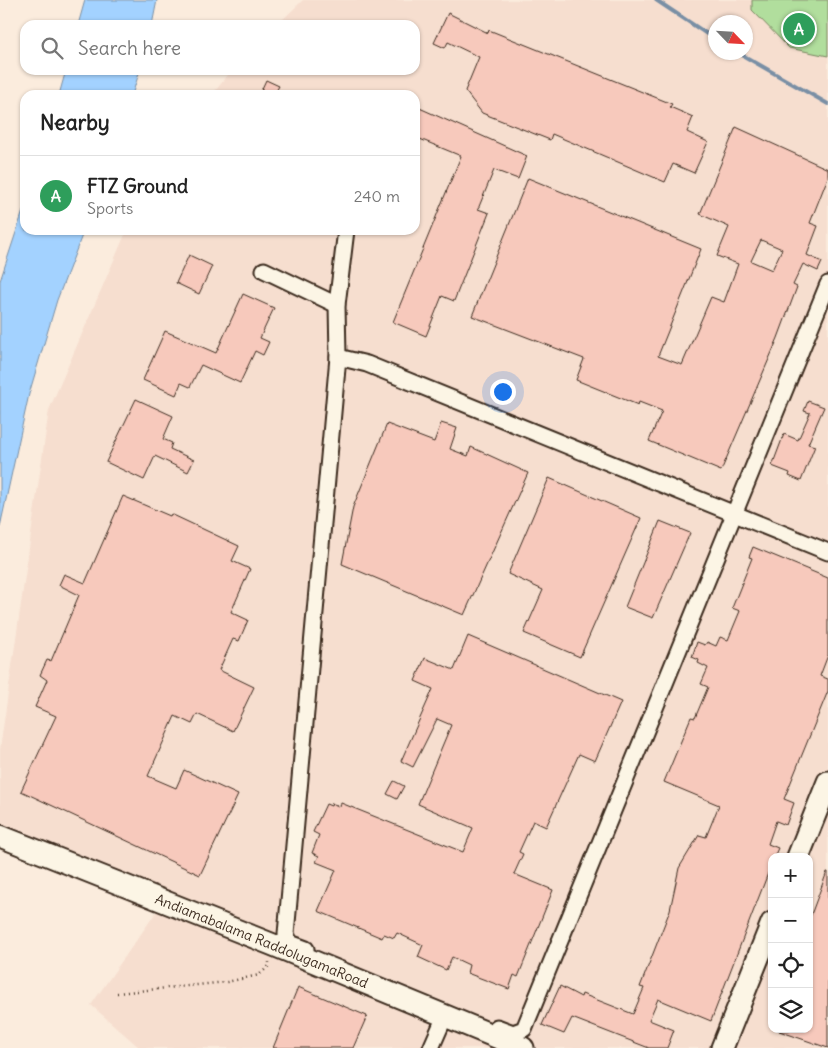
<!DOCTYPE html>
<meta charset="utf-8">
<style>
:root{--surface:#fff;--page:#f2f2f2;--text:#222;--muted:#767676;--line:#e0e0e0;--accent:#db2777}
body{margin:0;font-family:Delius,sans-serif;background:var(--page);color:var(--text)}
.controls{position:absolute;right:15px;bottom:15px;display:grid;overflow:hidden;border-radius:10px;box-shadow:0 1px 4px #0004}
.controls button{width:45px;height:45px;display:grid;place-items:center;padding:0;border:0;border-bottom:1px solid var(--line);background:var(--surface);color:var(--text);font:25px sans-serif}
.compass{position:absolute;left:708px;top:15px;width:45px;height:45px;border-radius:50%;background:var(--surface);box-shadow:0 1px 4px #0004;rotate:115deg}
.you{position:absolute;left:502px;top:391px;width:18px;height:18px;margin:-12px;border:4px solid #fff;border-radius:50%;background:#1a73e8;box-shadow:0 0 0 8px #1a73e833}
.badge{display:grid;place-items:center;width:32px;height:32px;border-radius:50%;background:var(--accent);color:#fff;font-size:16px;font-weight:700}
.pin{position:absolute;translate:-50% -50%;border:2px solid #fff;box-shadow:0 1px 5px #0006}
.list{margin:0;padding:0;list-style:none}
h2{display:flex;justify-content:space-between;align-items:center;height:65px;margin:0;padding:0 20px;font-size:21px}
h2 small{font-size:16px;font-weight:400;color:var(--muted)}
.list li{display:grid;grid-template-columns:32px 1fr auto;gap:15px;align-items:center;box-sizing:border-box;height:80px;padding:0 20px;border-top:1px solid var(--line)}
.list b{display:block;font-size:19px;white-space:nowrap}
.list p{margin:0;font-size:16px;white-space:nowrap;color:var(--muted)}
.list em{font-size:16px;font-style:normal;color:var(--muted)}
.icon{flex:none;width:28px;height:28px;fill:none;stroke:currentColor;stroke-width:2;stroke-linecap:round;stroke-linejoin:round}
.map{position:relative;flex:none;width:828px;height:1048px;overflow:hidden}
.search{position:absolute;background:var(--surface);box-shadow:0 1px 4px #0004;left:20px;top:20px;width:400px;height:55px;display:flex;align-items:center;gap:12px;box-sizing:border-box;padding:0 18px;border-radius:15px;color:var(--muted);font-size:19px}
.panel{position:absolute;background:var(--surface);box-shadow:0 1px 4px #0004;left:20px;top:90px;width:400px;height:145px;border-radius:15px}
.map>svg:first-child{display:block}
.built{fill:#f6decf;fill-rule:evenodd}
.green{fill:#b1de9d;stroke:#76845e}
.water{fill:#a3d2ff;stroke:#798fa5}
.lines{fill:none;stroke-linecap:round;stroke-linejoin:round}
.stream{stroke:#798fa5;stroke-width:4}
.building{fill:#f7c9bc;stroke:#3b2a1e;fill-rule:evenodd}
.street-casing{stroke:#3b2a1e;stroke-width:19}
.secondary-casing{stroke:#3b2a1e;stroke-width:25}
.path{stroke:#3b2a1e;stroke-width:2.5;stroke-dasharray:1 4;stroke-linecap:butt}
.street{stroke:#fcf5e5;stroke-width:15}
.secondary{stroke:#fcf5e5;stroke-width:21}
.labels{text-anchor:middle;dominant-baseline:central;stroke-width:5;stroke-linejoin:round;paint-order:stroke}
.street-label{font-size:14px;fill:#3b2a1e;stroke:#fcf5e5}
</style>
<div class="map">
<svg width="828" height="1048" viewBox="0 0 828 1048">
<rect width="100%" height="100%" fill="#fbecdd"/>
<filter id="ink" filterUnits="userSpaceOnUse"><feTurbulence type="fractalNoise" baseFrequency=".02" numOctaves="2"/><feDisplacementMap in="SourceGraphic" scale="10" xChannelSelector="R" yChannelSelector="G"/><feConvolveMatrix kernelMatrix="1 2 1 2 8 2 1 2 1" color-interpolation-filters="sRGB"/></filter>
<g filter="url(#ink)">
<!-- built -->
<path class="built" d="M 303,0 L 828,0 L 828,1048 L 140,1048 L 91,1005 L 164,901 L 0,827 L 0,749 L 49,410 L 127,230 L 415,230 L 415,95 L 212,95 L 232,70 L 415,70 L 415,25 L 277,25 ZM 716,22 L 746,22 L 746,52 L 716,52 ZM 772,857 L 809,857 L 809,1029 L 772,1029 Z"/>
<!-- green -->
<path class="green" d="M 752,0 L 828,0 L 828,56 L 789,48 L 752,10 Z"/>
<!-- water -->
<g class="water">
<path d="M 85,0 L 157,0 L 152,25 L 78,25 Z"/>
<path d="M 66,70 L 140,70 L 132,95 L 59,95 Z"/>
<path d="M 25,205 L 25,230 L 84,230 L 57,300 L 29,394 L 0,527 L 0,281 Z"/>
</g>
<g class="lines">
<!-- stream -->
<g class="stream">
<path d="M 656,0 L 716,40"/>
<path d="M 737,52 L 828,104"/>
</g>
</g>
<!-- building -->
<g class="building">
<path d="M 448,13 L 488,33 L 489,30 L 672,104 L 670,107 L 693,117 L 687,132 L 708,142 L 694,173 L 673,164 L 665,182 L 552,134 L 550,140 L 482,113 L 465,91 L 479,57 L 448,42 L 445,48 L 434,43 Z"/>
<path d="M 266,80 L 279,86 L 274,95 L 259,95 Z"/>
<path d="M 415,106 L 527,156 L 518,179 L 494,170 L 478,209 L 489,213 L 454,301 L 442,296 L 426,336 L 393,322 L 461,156 L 415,137 Z"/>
<path d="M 736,127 L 828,169 L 828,177 L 810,223 L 818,226 L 807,255 L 822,262 L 818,271 L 803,264 L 793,285 L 797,287 L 778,338 L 721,471 L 649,441 L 662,411 L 639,402 L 638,405 L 576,380 L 584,359 L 472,316 L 528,178 L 701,249 L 658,356 L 682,365 L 711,297 L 724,302 L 738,264 L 717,256 L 729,227 L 700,214 ZM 761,240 L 782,249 L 772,270 L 751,261 Z"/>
<path d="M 189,255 L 212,266 L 199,294 L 176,283 Z"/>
<path d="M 243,294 L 274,308 L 260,338 L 269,342 L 263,355 L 255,351 L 240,383 L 201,365 L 190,387 L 181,383 L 176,395 L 143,380 L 165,331 L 216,353 Z"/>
<path d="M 136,399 L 173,416 L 163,439 L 172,443 L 170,449 L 194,460 L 188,472 L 155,456 L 144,480 L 106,462 Z"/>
<path d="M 808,401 L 824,407 L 808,444 L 815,446 L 801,481 L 789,476 L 790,473 L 772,466 L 784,434 L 798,440 L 810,413 L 804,411 Z"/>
<path d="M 441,423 L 457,428 L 450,449 L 468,456 L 471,447 L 528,473 L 464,615 L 342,564 L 353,507 L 387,424 L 434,442 Z"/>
<path d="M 549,478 L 641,518 L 580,657 L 524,633 L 543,590 L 508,574 Z"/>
<path d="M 123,496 L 170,516 L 171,514 L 239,546 L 232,561 L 250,569 L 231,612 L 248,620 L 239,641 L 233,639 L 219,670 L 254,687 L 233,731 L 197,714 L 192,724 L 175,716 L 148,776 L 176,788 L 184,770 L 238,795 L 200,875 L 21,791 L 56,716 L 35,707 L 47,680 L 40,675 L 47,660 L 51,661 L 79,595 L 59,585 L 64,574 L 85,583 Z"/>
<path d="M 660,521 L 690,533 L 653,618 L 625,607 Z"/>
<path d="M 753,547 L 828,578 L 828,655 L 820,676 L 828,679 L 828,691 L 784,799 L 794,803 L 786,825 L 776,821 L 768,844 L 778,848 L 774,857 L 772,857 L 772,863 L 711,1021 L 658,999 L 649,1020 L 674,1030 L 667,1048 L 649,1048 L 572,1018 L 564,1034 L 542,1025 L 560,986 L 581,997 L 582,994 L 633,1014 L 644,988 L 640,987 L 670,910 L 679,868 L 699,835 L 706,837 L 719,805 L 664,782 L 691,717 L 695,718 L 708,687 L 701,684 L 708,668 L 698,663 L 699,660 L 692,657 L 697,642 L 705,645 L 707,642 L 716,646 L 720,637 L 728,640 L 740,611 L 732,608 L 752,558 L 749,557 Z"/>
<path d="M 468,636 L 621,702 L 595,761 L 579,754 L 546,827 L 533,821 L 519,852 L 523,854 L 514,874 L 553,890 L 518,977 L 514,975 L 509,989 L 467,973 L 469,965 L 452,957 L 446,970 L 418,957 L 423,945 L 397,933 L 394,938 L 384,934 L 382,938 L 318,911 L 336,870 L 316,862 L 319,856 L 312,853 L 319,835 L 313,832 L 326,804 L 331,806 L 332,803 L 340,807 L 341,803 L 463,852 L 473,828 L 418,804 L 451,725 L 437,719 L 413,767 L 401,761 L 433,689 L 415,681 L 425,658 L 454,670 Z"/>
<path d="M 394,781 L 404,786 L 397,799 L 387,794 Z"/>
<path d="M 827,872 L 828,872 L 828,1048 L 779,1031 L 809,1029 L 809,920 Z"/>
<path d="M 298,987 L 367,1016 L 353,1048 L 273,1048 Z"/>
</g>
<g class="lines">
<defs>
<g id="street">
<path d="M 264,270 L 337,305"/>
<path d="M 338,357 L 337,305 L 346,230"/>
<path d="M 306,949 L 290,943 L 286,934 L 338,357 L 367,364 L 828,552"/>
<path d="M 497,1027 L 513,1033 L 524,1029 L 828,284"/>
<path d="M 431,1048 L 445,1016"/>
</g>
<g id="secondary">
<path id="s1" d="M 0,836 L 271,944 L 523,1048"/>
<path d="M 798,857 L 828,782"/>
<path d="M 722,1048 L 772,923"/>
</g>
</defs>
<!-- street casing -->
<use href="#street" class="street-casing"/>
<!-- secondary casing -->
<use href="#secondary" class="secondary-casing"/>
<!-- path -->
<path class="path" d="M 117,993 L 227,982 L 259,975 L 269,966 L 269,962"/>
<!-- street -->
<use href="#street" class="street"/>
<!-- secondary -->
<use href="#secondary" class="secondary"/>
</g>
</g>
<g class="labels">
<!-- street labels -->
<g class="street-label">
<text stroke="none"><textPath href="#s1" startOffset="282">Andiamabalama RaddolugamaRoad</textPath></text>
</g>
</g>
</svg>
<div class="controls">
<button>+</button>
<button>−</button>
<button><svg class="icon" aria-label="locate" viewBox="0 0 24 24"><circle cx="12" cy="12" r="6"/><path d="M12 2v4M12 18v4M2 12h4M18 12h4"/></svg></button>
<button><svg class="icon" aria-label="layers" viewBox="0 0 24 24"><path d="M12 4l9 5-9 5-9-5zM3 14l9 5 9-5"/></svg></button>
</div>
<svg class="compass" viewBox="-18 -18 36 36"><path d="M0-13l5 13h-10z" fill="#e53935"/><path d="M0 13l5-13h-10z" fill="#767676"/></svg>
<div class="you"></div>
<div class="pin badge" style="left:799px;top:29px;background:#2e9e5b">A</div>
<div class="search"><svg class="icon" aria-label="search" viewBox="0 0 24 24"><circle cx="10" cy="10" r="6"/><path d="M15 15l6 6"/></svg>Search here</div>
<section class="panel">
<h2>Nearby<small></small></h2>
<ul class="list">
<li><span class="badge" style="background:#2e9e5b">A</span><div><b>FTZ Ground</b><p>Sports</p></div><em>240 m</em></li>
</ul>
</section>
</div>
